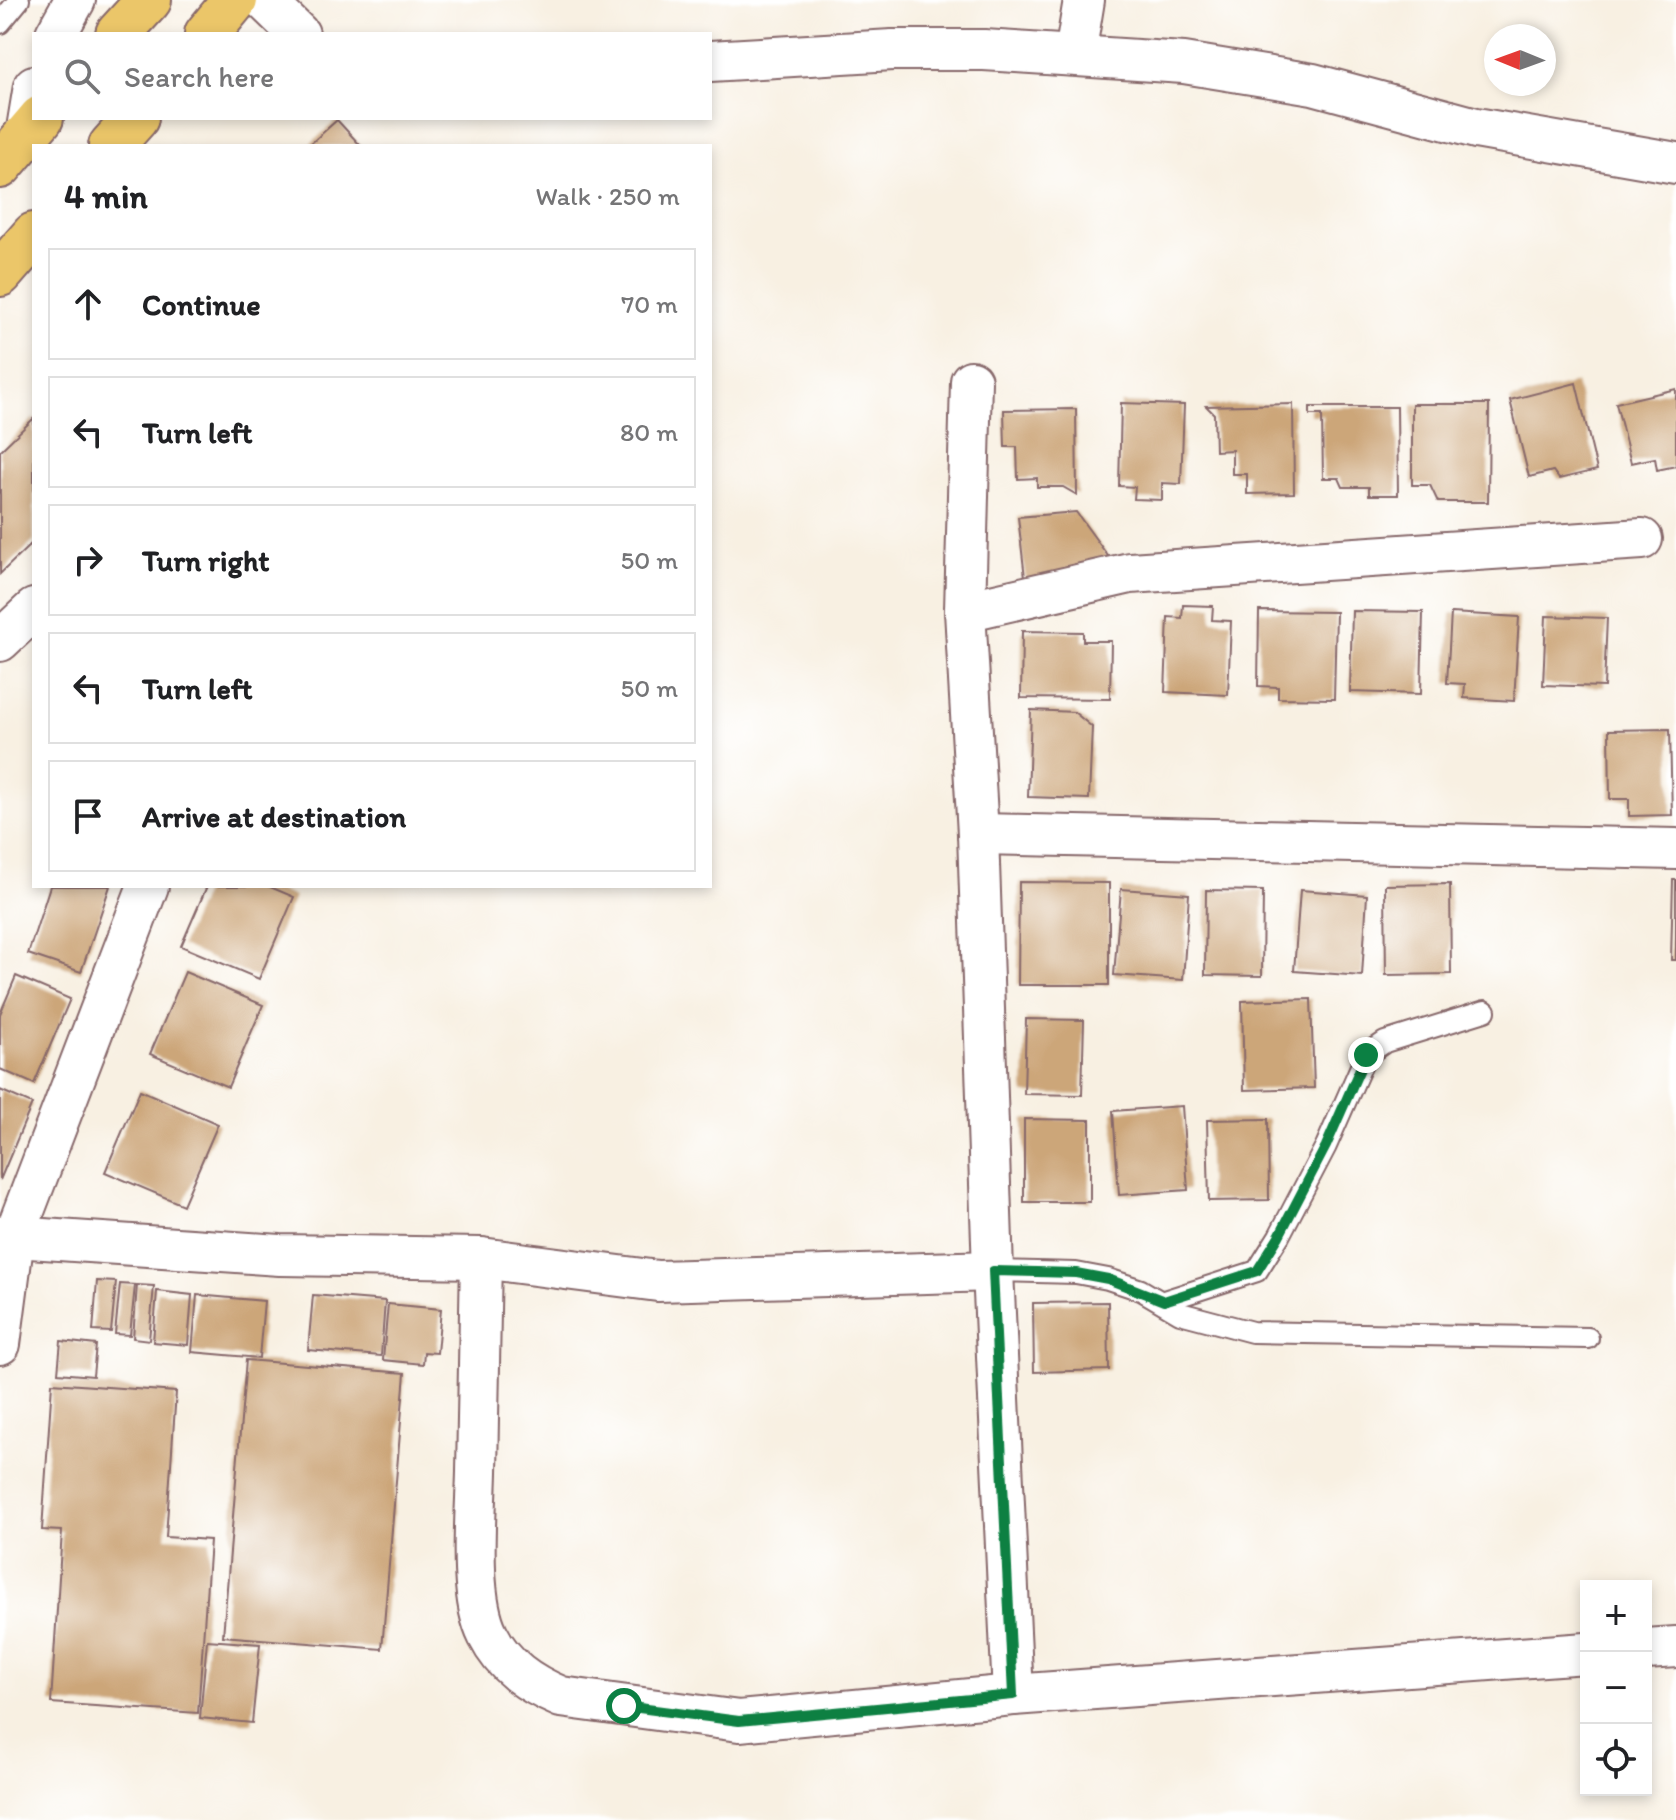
<!DOCTYPE html>
<meta charset="utf-8">
<style>
:root{--surface:#fff;--page:#f6f6f6;--text:#202124;--muted:#757577;--line:#e0e0e0}
body{margin:0;font-family:Itim,sans-serif;background:var(--page);color:var(--text)}
.controls{position:absolute;right:24px;bottom:24px;display:grid;overflow:hidden;border-radius:0px;box-shadow:0 4px 12px #0003}
.controls button{width:72px;height:72px;display:grid;place-items:center;padding:0;border:0;border-bottom:2px solid var(--line);background:var(--surface);color:var(--text);font:40px sans-serif}
.compass{position:absolute;left:1484px;top:24px;width:72px;height:72px;border-radius:50%;background:var(--surface);box-shadow:0 4px 12px #0003;rotate:271deg}
.stop{position:absolute;width:24px;height:24px;margin:-18px;border:6px solid #0b8043;border-radius:50%;background:#fff}
.stop.end{background:#0b8043;border-color:#fff;box-shadow:0 2px 8px #0008}
.list{margin:0;padding:0;list-style:none}
h2{display:flex;justify-content:space-between;align-items:center;height:104px;margin:0;padding:0 32px;font-size:34px}
h2 small{font-size:26px;font-weight:400;color:var(--muted)}
.list li{display:grid;grid-template-columns:52px 1fr auto;gap:24px;align-items:center;box-sizing:border-box;height:112px;margin:0 16px 16px;padding:0 16px;border:2px solid var(--line);border-radius:0px}
.list b{display:block;font-size:30px;white-space:nowrap}
.list em{font-size:26px;font-style:normal;color:var(--muted)}
.icon{flex:none;width:44px;height:44px;fill:none;stroke:currentColor;stroke-width:2;stroke-linecap:round;stroke-linejoin:round}
.map{position:relative;flex:none;width:1676px;height:1820px;overflow:hidden}
.search{position:absolute;background:var(--surface);box-shadow:0 4px 12px #0003;left:32px;top:32px;width:680px;height:88px;display:flex;align-items:center;gap:20px;box-sizing:border-box;padding:0 28px;border-radius:0px;color:var(--muted);font-size:30px}
.panel{position:absolute;background:var(--surface);box-shadow:0 4px 12px #0003;left:32px;top:144px;width:680px;height:744px;border-radius:0px}
.map>svg:first-child{display:block}
.building{fill:#cca679}
.lines{fill:none;stroke-linecap:round;stroke-linejoin:round}
.lane-casing{stroke:#87686b;stroke-width:24}
.street-casing{stroke:#87686b;stroke-width:44}
.highway-casing{stroke:#87686b;stroke-width:48}
.lane{stroke:#fff;stroke-width:20}
.street{stroke:#fff;stroke-width:40}
.highway{stroke:#ebc669;stroke-width:44}
.route{stroke:#0b8043;stroke-width:10}
</style>
<div class="map">
<svg width="1676" height="1820" viewBox="0 0 1676 1820">
<rect width="100%" height="100%" fill="#fff"/>
<filter id="ink" filterUnits="userSpaceOnUse"><feTurbulence type="fractalNoise" baseFrequency=".0125" numOctaves="2"/><feDisplacementMap in="SourceGraphic" scale="16" xChannelSelector="R" yChannelSelector="G"/><feConvolveMatrix kernelMatrix="1 2 1 2 8 2 1 2 1" color-interpolation-filters="sRGB"/></filter>
<filter id="wash" filterUnits="userSpaceOnUse"><feTurbulence type="fractalNoise" baseFrequency=".006" numOctaves="4" result="noise"/><feDisplacementMap in="SourceGraphic" scale="32" xChannelSelector="R" yChannelSelector="G"/><feGaussianBlur stdDeviation="1.8" result="paint"/><feColorMatrix in="noise" values="0 0 0 0 0 0 0 0 0 0 0 0 0 0 0 0 0 1.4 0 .05"/><feComposite in="paint" operator="in"/></filter>
<g filter="url(#wash)">
<rect width="100%" height="100%" fill="#f8f0e2"/>
<g id="blocks">
<!-- building -->
<g class="building">
<path d="M 337,120 L 361,146 L 308,146 Z"/>
<path d="M 1576,383 L 1597,470 L 1559,479 L 1553,471 L 1529,477 L 1510,400 Z"/>
<path d="M 1676,389 L 1676,466 L 1657,470 L 1655,458 L 1631,463 L 1616,403 Z"/>
<path d="M 1121,403 L 1184,405 L 1181,484 L 1162,483 L 1162,500 L 1134,499 L 1135,487 L 1119,486 Z"/>
<path d="M 1293,404 L 1294,493 L 1247,494 L 1247,474 L 1232,474 L 1232,450 L 1215,451 L 1214,414 L 1206,406 Z"/>
<path d="M 1412,404 L 1489,404 L 1488,502 L 1438,502 L 1430,485 L 1412,485 Z"/>
<path d="M 1310,407 L 1397,407 L 1398,495 L 1369,495 L 1369,487 L 1343,487 L 1339,478 L 1323,478 L 1322,415 L 1310,415 Z"/>
<path d="M 1076,409 L 1077,495 L 1063,487 L 1037,487 L 1037,478 L 1018,479 L 1017,447 L 1005,447 L 1004,410 Z"/>
<path d="M 34,418 L 34,541 L 0,574 L 0,451 Z"/>
<path d="M 1076,512 L 1116,567 L 1026,586 L 1018,517 Z"/>
<path d="M 1183,605 L 1213,606 L 1212,620 L 1231,621 L 1228,695 L 1165,692 L 1168,617 L 1182,618 Z"/>
<path d="M 1259,611 L 1336,612 L 1334,699 L 1278,698 L 1278,687 L 1258,686 Z"/>
<path d="M 1352,611 L 1423,612 L 1421,694 L 1350,692 Z"/>
<path d="M 1451,613 L 1519,617 L 1514,701 L 1464,698 L 1465,684 L 1447,683 Z"/>
<path d="M 1546,616 L 1607,618 L 1604,687 L 1543,685 Z"/>
<path d="M 1022,631 L 1083,632 L 1083,641 L 1111,641 L 1110,699 L 1021,698 Z"/>
<path d="M 1031,710 L 1074,712 L 1092,727 L 1089,799 L 1028,797 Z"/>
<path d="M 1670,729 L 1672,815 L 1629,816 L 1629,799 L 1610,799 L 1609,730 Z"/>
<path d="M 1673,880 L 1676,880 L 1676,960 L 1671,960 Z"/>
<path d="M 1019,882 L 1109,883 L 1109,985 L 1018,985 Z"/>
<path d="M 1450,884 L 1451,974 L 1386,975 L 1385,885 Z"/>
<path d="M 50,886 L 110,886 L 81,972 L 28,954 Z"/>
<path d="M 207,886 L 268,886 L 294,897 L 259,979 L 181,946 Z"/>
<path d="M 1121,889 L 1189,894 L 1183,980 L 1114,975 Z"/>
<path d="M 1206,890 L 1263,891 L 1262,976 L 1205,975 Z"/>
<path d="M 1300,890 L 1367,895 L 1362,976 L 1294,971 Z"/>
<path d="M 185,972 L 263,1005 L 228,1087 L 150,1054 Z"/>
<path d="M 16,976 L 70,999 L 34,1084 L 0,1069 L 0,1014 Z"/>
<path d="M 1311,999 L 1314,1088 L 1244,1090 L 1242,1001 Z"/>
<path d="M 1026,1019 L 1084,1020 L 1082,1095 L 1024,1094 Z"/>
<path d="M 0,1090 L 32,1104 L 0,1180 Z"/>
<path d="M 140,1090 L 218,1124 L 183,1205 L 105,1172 Z"/>
<path d="M 1182,1106 L 1188,1190 L 1119,1195 L 1113,1111 Z"/>
<path d="M 1024,1119 L 1090,1120 L 1090,1202 L 1024,1202 Z"/>
<path d="M 1268,1119 L 1269,1200 L 1209,1201 L 1207,1120 Z"/>
<path d="M 97,1281 L 116,1282 L 111,1332 L 93,1331 Z"/>
<path d="M 120,1284 L 135,1285 L 130,1335 L 115,1334 Z"/>
<path d="M 137,1285 L 154,1286 L 149,1340 L 133,1338 Z"/>
<path d="M 157,1291 L 192,1295 L 188,1345 L 153,1342 Z"/>
<path d="M 197,1295 L 264,1301 L 259,1358 L 192,1352 Z"/>
<path d="M 313,1295 L 385,1301 L 381,1356 L 308,1350 Z"/>
<path d="M 1108,1302 L 1109,1370 L 1034,1372 L 1033,1303 Z"/>
<path d="M 388,1304 L 441,1309 L 437,1353 L 424,1352 L 423,1364 L 383,1360 Z"/>
<path d="M 61,1341 L 96,1345 L 93,1376 L 58,1373 Z"/>
<path d="M 246,1360 L 405,1373 L 382,1649 L 223,1636 Z"/>
<path d="M 52,1383 L 176,1392 L 166,1537 L 210,1540 L 198,1713 L 51,1703 L 62,1531 L 42,1530 Z"/>
<path d="M 207,1640 L 260,1644 L 252,1723 L 200,1718 Z"/>
</g>
</g>
</g>
<g filter="url(#ink)">
<use href="#blocks" fill-opacity="0" stroke="#87686b" stroke-width="2"/>
<g class="lines">
<defs>
<g id="lane">
<path d="M 0,23 L 19,0"/>
<path d="M 993,1271 L 1076,1273 L 1108,1279 L 1141,1290 L 1180,1313 L 1252,1332 L 1588,1338"/>
<path d="M 1164,1301 L 1257,1271 L 1279,1236 L 1326,1146 L 1366,1055 L 1385,1042 L 1485,1011"/>
</g>
<g id="street">
<path d="M 264,0 L 299,34"/>
<path d="M 56,34 L 75,0"/>
<path d="M 1075,55 L 1084,0"/>
<path d="M 710,61 L 892,50 L 984,50 L 1184,63 L 1313,84 L 1476,128 L 1676,163"/>
<path d="M 26,135 L 34,86"/>
<path d="M 971,381 L 965,611 L 978,834 L 993,1271 L 1013,1695 L 1586,1653"/>
<path d="M 965,611 L 1130,573 L 1642,539"/>
<path d="M 0,641 L 34,609"/>
<path d="M 978,834 L 1676,849"/>
<path d="M 0,1236 L 280,1255 L 481,1258 L 658,1281 L 993,1271"/>
<path d="M 481,1258 C 480,1329 478,1401 477,1472 C 476,1517 468,1596 488,1635 C 504,1667 530,1684 561,1697 L 739,1721 L 1013,1695"/>
<path d="M 0,1344 L 14,1237 L 148,886"/>
<path d="M 1646,1649 L 1676,1647"/>
</g>
<g id="highway">
<path d="M 118,34 L 149,0"/>
<path d="M 207,34 L 235,0"/>
<path d="M 111,146 L 136,118"/>
<path d="M 0,166 L 41,118"/>
<path d="M 0,274 L 34,235"/>
</g>
</defs>
<!-- lane casing -->
<use href="#lane" class="lane-casing"/>
<!-- street casing -->
<use href="#street" class="street-casing"/>
<!-- highway casing -->
<use href="#highway" class="highway-casing"/>
<!-- lane -->
<use href="#lane" class="lane"/>
<!-- street -->
<use href="#street" class="street"/>
<!-- highway -->
<use href="#highway" class="highway"/>
</g>
</g>
<g class="lines" filter="url(#ink)">
<!-- route -->
<path class="route" d="M 624,1706 L 739,1721 L 1013,1695 L 993,1271 L 1076,1273 L 1108,1279 L 1164,1301 L 1257,1271 L 1279,1236 L 1326,1146 L 1366,1055"/>
</g>
</svg>
<div class="controls">
<button>+</button>
<button>−</button>
<button><svg class="icon" aria-label="locate" viewBox="0 0 24 24"><circle cx="12" cy="12" r="6"/><path d="M12 2v4M12 18v4M2 12h4M18 12h4"/></svg></button>
</div>
<svg class="compass" viewBox="-18 -18 36 36"><path d="M0-13l5 13h-10z" fill="#e53935"/><path d="M0 13l5-13h-10z" fill="#757577"/></svg>
<div class="stop" style="left:624px;top:1706px"></div>
<div class="stop end" style="left:1366px;top:1055px"></div>
<div class="search"><svg class="icon" aria-label="search" viewBox="0 0 24 24"><circle cx="10" cy="10" r="6"/><path d="M15 15l6 6"/></svg>Search here</div>
<section class="panel">
<h2>4 min<small>Walk · 250 m</small></h2>
<ul class="list">
<li><svg class="icon" aria-label="ahead" viewBox="0 0 24 24"><path d="M12 20V5M6 11l6-6 6 6"/></svg><div><b>Continue</b></div><em>70 m</em></li>
<li><svg class="icon" aria-label="left" viewBox="0 0 24 24"><path d="M17 20v-9H6M10 6l-5 5 5 5"/></svg><div><b>Turn left</b></div><em>80 m</em></li>
<li><svg class="icon" aria-label="right" viewBox="0 0 24 24"><path d="M7 20v-9h11M14 6l5 5-5 5"/></svg><div><b>Turn right</b></div><em>50 m</em></li>
<li><svg class="icon" aria-label="left" viewBox="0 0 24 24"><path d="M17 20v-9H6M10 6l-5 5 5 5"/></svg><div><b>Turn left</b></div><em>50 m</em></li>
<li><svg class="icon" aria-label="arrive" viewBox="0 0 24 24"><path d="M6 21V4h12l-3 4 3 4H6"/></svg><div><b>Arrive at destination</b></div></li>
</ul>
</section>
</div>
